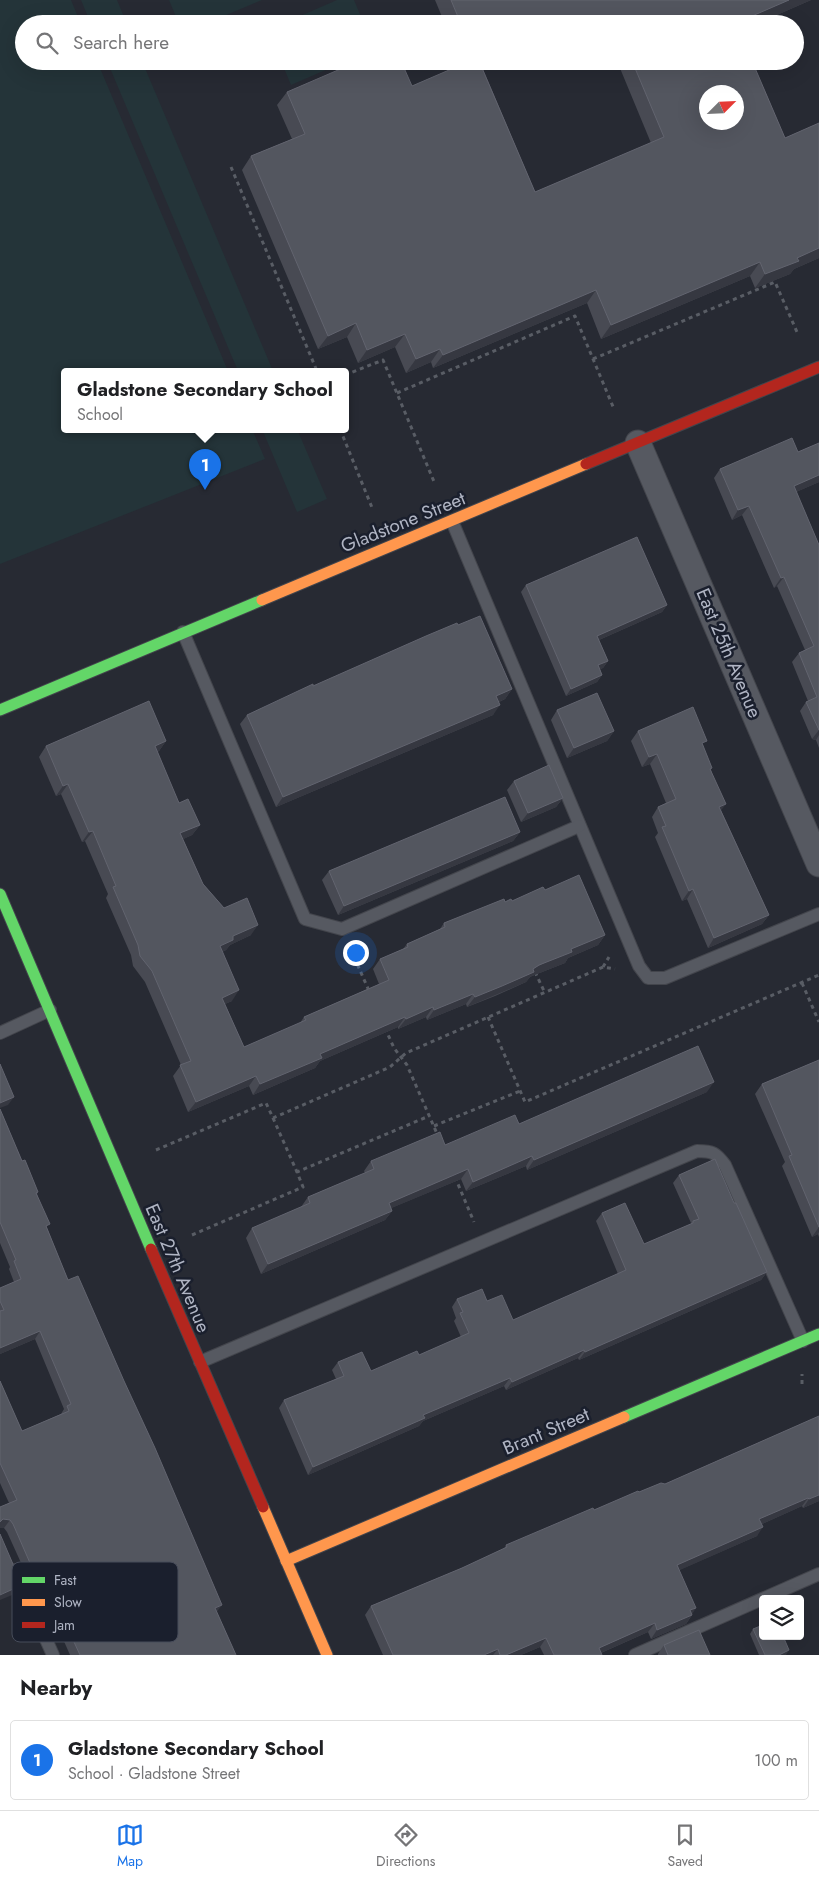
<!DOCTYPE html>
<meta charset="utf-8">
<style>
:root{--surface:#fff;--page:#f6f6f6;--text:#202124;--muted:#757577;--line:#e0e0e0;--accent:#1a73e8}
body{margin:0;font-family:Jost,sans-serif;background:var(--page);color:var(--text)}
.controls{position:absolute;right:15px;bottom:15px;display:grid;overflow:hidden;border-radius:5px;box-shadow:0 5px 20px #0002}
.controls button{width:45px;height:45px;display:grid;place-items:center;padding:0;border:0;border-bottom:1px solid var(--line);background:var(--surface);color:var(--text);font:25px sans-serif}
.compass{position:absolute;left:699px;top:85px;width:45px;height:45px;border-radius:50%;background:var(--surface);box-shadow:0 5px 20px #0002;rotate:66deg}
.you{position:absolute;left:355px;top:952px;width:18px;height:18px;margin:-12px;border:4px solid #fff;border-radius:50%;background:#1a73e8;box-shadow:0 0 0 8px #1a73e833}
.badge{display:grid;place-items:center;width:32px;height:32px;border-radius:50%;background:var(--accent);color:#fff;font-size:16px;font-weight:700}
.pin{position:absolute;translate:-50% -41px;filter:drop-shadow(0 1px 2px #0008)}
.pin::after{content:'';position:absolute;top:26px;width:18px;height:15px;background:inherit;clip-path:polygon(0 0,100% 0,50% 100%)}
.popup{position:absolute;left:61px;top:368px;width:288px;height:65px;box-sizing:border-box;display:grid;place-content:center;border-radius:5px;background:var(--surface);filter:drop-shadow(0 1px 4px #0005);font-size:16px;white-space:nowrap;color:var(--muted)}
.popup b{font-size:19px;color:var(--text)}
.popup::after{content:'';position:absolute;left:50%;top:100%;margin-left:-10px;border:10px solid transparent;border-top-color:var(--surface)}
.list{margin:0;padding:0;list-style:none}
h2{display:flex;justify-content:space-between;align-items:center;height:65px;margin:0;padding:0 20px;font-size:21px}
h2 small{font-size:16px;font-weight:400;color:var(--muted)}
.list li{display:grid;grid-template-columns:32px 1fr auto;gap:15px;align-items:center;box-sizing:border-box;height:80px;margin:0 10px 10px;padding:0 10px;border:1px solid var(--line);border-radius:5px}
.list b{display:block;font-size:19px;white-space:nowrap}
.list p{margin:0;font-size:16px;white-space:nowrap;color:var(--muted)}
.list em{font-size:16px;font-style:normal;color:var(--muted)}
.icon{flex:none;width:28px;height:28px;fill:none;stroke:currentColor;stroke-width:2;stroke-linecap:round;stroke-linejoin:round}
.map{position:relative;flex:none;width:819px;height:1655px;overflow:hidden}
.search{position:absolute;background:var(--surface);box-shadow:0 5px 20px #0002;left:15px;right:15px;top:15px;height:55px;display:flex;align-items:center;gap:12px;box-sizing:border-box;padding:0 18px;border-radius:28px;color:var(--muted);font-size:19px}
.sheet{height:155px;background:var(--surface)}
nav{display:flex;justify-content:space-around;align-items:center;box-sizing:border-box;height:70px;border-top:1px solid var(--line);background:var(--surface);font-size:14px;color:var(--muted)}
nav a{display:grid;justify-items:center;gap:2px}
nav .on{color:var(--accent)}
.map>svg:first-child{display:block}
.green{fill:#243439}
.lines{fill:none;stroke-linecap:round;stroke-linejoin:round}
.lane-casing{stroke:#43454c;stroke-width:14}
.street-casing{stroke:#43454c;stroke-width:27}
.fast-casing{stroke:#43454c;stroke-width:13}
.slow-casing{stroke:#43454c;stroke-width:13}
.jam-casing{stroke:#43454c;stroke-width:13}
.path{stroke:#595d65;stroke-width:3;stroke-dasharray:4 4;stroke-linecap:butt}
.lane{stroke:#565961;stroke-width:12}
.street{stroke:#565961;stroke-width:25}
.fast{stroke:#63d668;stroke-width:11}
.slow{stroke:#ff974d;stroke-width:11}
.jam{stroke:#b3261e;stroke-width:11}
.wall{fill:#484a53}
.shaded-wall{fill:#363841}
.building{fill:#53565f;stroke:#62646f;fill-rule:evenodd}
.labels{text-anchor:middle;dominant-baseline:central;stroke-width:5;stroke-linejoin:round;paint-order:stroke}
.street-label{font-size:19px;fill:#b0b5c4;stroke:#1a1f2d}
.key{fill:#1a1f2d;stroke:#474c5a;stroke-width:1}
.key-label{font-size:14px;fill:#b0b5c4}
</style>
<div class="map">
<svg width="819" height="1655" viewBox="0 0 819 1655">
<rect width="100%" height="100%" fill="#272a33"/>
<!-- green -->
<g class="green">
<path d="M 0,0 L 71,0 L 81,24 L 24,24 L 24,61 L 97,61 L 228,371 L 65,371 L 65,429 L 252,429 L 265,459 L 0,564 Z"/>
<path d="M 81,0 L 117,0 L 127,24 L 91,24 Z"/>
<path d="M 169,0 L 262,0 L 205,24 L 179,24 Z"/>
<path d="M 337,0 L 354,0 L 364,24 L 282,24 Z"/>
<path d="M 107,61 L 142,61 L 273,371 L 238,371 Z"/>
<path d="M 281,61 L 346,61 L 291,85 Z"/>
<path d="M 262,429 L 297,429 L 327,499 L 297,512 Z"/>
</g>
<g class="lines">
<defs>
<g id="lane">
<path d="M 452,521 L 639,966 L 648,978 L 665,978 L 819,914"/>
<path d="M 183,632 L 305,919 L 342,929 L 579,826"/>
<path d="M 0,1033 L 50,1010"/>
<path d="M 200,1362 L 697,1151 C 713,1151 716,1153 725,1165 L 803,1341"/>
<path d="M 15,1570 L 53,1655"/>
<path d="M 635,1655 L 819,1574"/>
</g>
<path id="street" d="M 638,443 L 819,864"/>
<g id="fast">
<path d="M 0,710 L 262,600"/>
<path d="M 0,894 L 151,1249"/>
<path d="M 624,1417 L 819,1334"/>
</g>
<g id="slow">
<path d="M 262,600 L 586,464"/>
<path d="M 263,1507 L 327,1655"/>
<path d="M 286,1561 L 624,1417"/>
</g>
<g id="jam">
<path d="M 586,464 L 819,367"/>
<path d="M 151,1249 L 263,1507"/>
</g>
</defs>
<!-- lane casing -->
<use href="#lane" class="lane-casing"/>
<!-- street casing -->
<use href="#street" class="street-casing"/>
<!-- fast casing -->
<use href="#fast" class="fast-casing"/>
<!-- slow casing -->
<use href="#slow" class="slow-casing"/>
<!-- jam casing -->
<use href="#jam" class="jam-casing"/>
<!-- path -->
<g class="path">
<path d="M 231,167 L 317,371"/>
<path d="M 593,359 L 775,282 L 797,332"/>
<path d="M 345,375 L 383,360 L 435,484"/>
<path d="M 397,393 L 575,316 L 614,409"/>
<path d="M 340,429 L 373,510"/>
<path d="M 351,950 L 370,993"/>
<path d="M 603,967 L 609,957"/>
<path d="M 535,972 L 545,993"/>
<path d="M 802,983 L 819,1022"/>
<path d="M 488,1017 L 525,1102 L 819,975"/>
<path d="M 385,1028 L 394,1048 L 407,1065 L 438,1136"/>
<path d="M 273,1118 L 297,1172"/>
<path d="M 434,1126 L 520,1091"/>
<path d="M 156,1150 L 266,1103 L 273,1118 L 390,1067 L 406,1053 L 603,967 L 615,969"/>
<path d="M 455,1177 L 474,1222"/>
<path d="M 192,1235 L 303,1187 L 297,1172 L 429,1116"/>
<path d="M 802,1384 L 802,1374"/>
</g>
<!-- lane -->
<use href="#lane" class="lane"/>
<!-- street -->
<use href="#street" class="street"/>
<!-- fast -->
<use href="#fast" class="fast"/>
<!-- slow -->
<use href="#slow" class="slow"/>
<!-- jam -->
<use href="#jam" class="jam"/>
</g>
<!-- wall -->
<g class="wall">
<path d="M 435,0 L 811,0 L 756,24 L 445,24 Z"/>
<path d="M 461,61 L 502,61 L 483,69 L 535,192 L 651,143 L 617,61 L 752,61 L 785,138 L 819,123 L 819,258 L 794,269 L 790,274 L 755,288 L 750,276 L 601,339 L 587,303 L 433,368 L 431,362 L 406,373 L 395,347 L 358,363 L 347,337 L 318,349 L 242,170 L 251,156 L 292,139 L 277,105 L 287,92 L 412,86 L 463,65 Z"/>
<path d="M 819,443 L 819,482 L 796,492 L 819,545 L 819,748 L 816,740 L 812,739 L 800,711 L 806,702 L 808,701 L 792,662 L 799,653 L 805,650 L 777,586 L 774,588 L 742,515 L 732,520 L 714,478 L 720,469 L 798,452 Z"/>
<path d="M 526,585 L 667,605 L 662,612 L 599,640 L 608,661 L 603,668 L 600,669 L 602,675 L 597,682 L 566,696 L 521,592 Z"/>
<path d="M 458,625 L 512,689 L 505,699 L 499,702 L 493,715 L 276,807 L 240,724 L 247,715 Z"/>
<path d="M 557,710 L 614,731 L 607,741 L 567,758 L 551,720 Z"/>
<path d="M 638,731 L 703,746 L 711,770 L 721,810 L 769,915 L 762,924 L 708,948 L 687,899 L 682,901 L 655,837 L 658,833 L 652,817 L 658,807 L 666,803 L 650,764 L 642,767 L 631,741 Z"/>
<path d="M 166,741 L 159,751 L 157,752 L 179,803 L 200,825 L 192,835 L 183,839 L 203,884 L 224,908 L 251,935 L 230,945 L 226,950 L 222,952 L 232,1001 L 225,1004 L 244,1047 L 300,1023 L 304,1017 L 379,984 L 373,969 L 380,959 L 403,949 L 407,944 L 440,929 L 444,923 L 505,902 L 512,901 L 545,890 L 605,935 L 598,945 L 568,958 L 565,963 L 532,976 L 530,977 L 526,982 L 495,996 L 467,1007 L 466,1004 L 427,1020 L 426,1017 L 398,1029 L 398,1027 L 320,1061 L 315,1068 L 253,1095 L 249,1086 L 188,1112 L 173,1076 L 181,1065 L 145,982 L 133,966 L 131,955 L 106,898 L 108,894 L 85,841 L 82,842 L 61,794 L 56,796 L 39,757 L 46,746 Z"/>
<path d="M 514,781 L 563,798 L 556,807 L 521,822 L 507,790 Z"/>
<path d="M 520,832 L 513,841 L 338,915 L 322,880 L 329,871 Z"/>
<path d="M 819,1060 L 819,1237 L 818,1234 L 812,1237 L 782,1166 L 785,1162 L 755,1094 L 762,1084 Z"/>
<path d="M 707,1092 L 527,1170 L 526,1166 L 466,1191 L 461,1179 L 391,1208 L 392,1211 L 385,1220 L 261,1274 L 246,1238 L 252,1228 L 301,1207 L 308,1197 L 365,1173 L 364,1171 L 371,1161 L 445,1145 L 519,1124 Z"/>
<path d="M 0,1109 L 22,1161 L 38,1192 L 37,1194 L 47,1228 L 68,1280 L 236,1655 L 70,1655 L 63,1639 L 67,1633 L 44,1581 L 32,1587 L 7,1532 L 4,1528 L 0,1528 L 0,1507 L 9,1503 L 0,1483 L 0,1381 L 22,1431 L 61,1414 L 64,1409 L 35,1339 L 0,1354 L 0,1288 L 14,1282 L 9,1269 L 10,1267 L 0,1243 Z"/>
<path d="M 679,1175 L 734,1203 L 767,1272 L 761,1280 L 579,1360 L 578,1358 L 506,1390 L 504,1386 L 423,1421 L 419,1426 L 308,1475 L 279,1408 L 284,1400 L 336,1379 L 332,1370 L 338,1362 L 371,1371 L 419,1355 L 461,1337 L 454,1321 L 456,1318 L 452,1307 L 457,1299 L 487,1301 L 513,1320 L 618,1274 L 596,1221 L 602,1213 L 644,1244 L 691,1224 L 691,1223 L 673,1183 Z"/>
<path d="M 819,1416 L 819,1501 L 803,1508 L 802,1506 L 762,1524 L 757,1536 L 679,1570 L 692,1615 L 686,1624 L 651,1639 L 648,1632 L 601,1653 L 602,1655 L 544,1655 L 540,1647 L 521,1655 L 383,1655 L 365,1615 L 371,1606 L 462,1568 L 504,1549 L 506,1545 L 639,1492 L 665,1484 Z"/>
<path d="M 753,1629 L 786,1655 L 759,1655 L 750,1634 Z"/>
<path d="M 664,1645 L 710,1655 L 658,1655 L 658,1654 Z"/>
</g>
<!-- shaded-wall -->
<g class="shaded-wall">
<path d="M 789,0 L 811,0 L 756,24 L 735,24 L 736,23 Z"/>
<path d="M 581,18 L 577,24 L 568,24 Z"/>
<path d="M 479,61 L 502,61 L 470,75 Z"/>
<path d="M 819,248 L 819,258 L 794,269 L 790,274 L 755,288 L 765,274 L 797,258 Z"/>
<path d="M 760,262 L 750,276 L 601,339 L 611,325 Z"/>
<path d="M 596,290 L 587,303 L 433,368 L 443,355 Z"/>
<path d="M 356,323 L 347,337 L 318,349 L 328,336 Z"/>
<path d="M 405,334 L 395,347 L 358,363 L 367,350 Z"/>
<path d="M 440,349 L 431,362 L 406,373 L 416,359 Z"/>
<path d="M 819,475 L 819,482 L 787,496 L 794,486 Z"/>
<path d="M 749,506 L 742,515 L 732,520 L 738,510 Z"/>
<path d="M 784,577 L 777,586 L 774,588 L 781,578 Z"/>
<path d="M 667,605 L 662,612 L 592,643 L 597,636 Z"/>
<path d="M 608,661 L 603,668 L 593,672 L 598,665 Z"/>
<path d="M 602,675 L 597,682 L 566,696 L 571,689 Z"/>
<path d="M 512,689 L 505,699 L 489,706 L 496,696 Z"/>
<path d="M 500,705 L 493,715 L 276,807 L 283,797 Z"/>
<path d="M 819,730 L 819,735 L 816,740 L 812,739 Z"/>
<path d="M 614,731 L 607,741 L 567,758 L 574,748 Z"/>
<path d="M 166,741 L 159,751 L 147,756 L 155,746 Z"/>
<path d="M 657,754 L 650,764 L 642,767 L 649,757 Z"/>
<path d="M 68,784 L 61,794 L 56,796 L 63,786 Z"/>
<path d="M 563,798 L 556,807 L 521,822 L 528,813 Z"/>
<path d="M 726,804 L 719,813 L 719,807 Z"/>
<path d="M 200,825 L 192,835 L 173,844 L 180,833 Z"/>
<path d="M 93,831 L 85,841 L 82,842 L 89,832 Z"/>
<path d="M 520,832 L 513,841 L 338,915 L 344,906 Z"/>
<path d="M 693,889 L 687,899 L 682,901 L 689,891 Z"/>
<path d="M 769,915 L 762,924 L 708,948 L 714,938 Z"/>
<path d="M 258,925 L 251,935 L 230,945 L 226,950 L 213,956 L 220,946 L 233,936 Z"/>
<path d="M 605,935 L 598,945 L 568,958 L 565,963 L 532,976 L 530,977 L 526,982 L 467,1007 L 475,997 L 533,969 L 571,949 Z"/>
<path d="M 239,990 L 232,1001 L 215,1008 L 222,998 Z"/>
<path d="M 473,994 L 466,1004 L 427,1020 L 434,1010 Z"/>
<path d="M 433,1007 L 426,1017 L 398,1029 L 406,1019 Z"/>
<path d="M 405,1017 L 398,1027 L 320,1061 L 315,1068 L 253,1095 L 260,1084 L 320,1054 Z"/>
<path d="M 256,1076 L 249,1086 L 188,1112 L 196,1102 Z"/>
<path d="M 714,1082 L 707,1092 L 527,1170 L 534,1160 Z"/>
<path d="M 14,1097 L 8,1105 L 0,1108 L 0,1103 Z"/>
<path d="M 532,1156 L 526,1166 L 466,1191 L 473,1182 Z"/>
<path d="M 468,1169 L 461,1179 L 382,1212 L 389,1203 Z"/>
<path d="M 392,1211 L 385,1220 L 261,1274 L 268,1264 Z"/>
<path d="M 819,1227 L 819,1232 L 818,1234 L 812,1237 Z"/>
<path d="M 767,1272 L 761,1280 L 579,1360 L 585,1352 Z"/>
<path d="M 40,1331 L 35,1339 L 0,1354 L 0,1348 Z"/>
<path d="M 584,1350 L 578,1358 L 506,1390 L 512,1382 Z"/>
<path d="M 510,1378 L 504,1386 L 423,1421 L 419,1426 L 308,1475 L 313,1467 L 423,1415 Z"/>
<path d="M 819,1495 L 819,1501 L 803,1508 L 809,1499 Z"/>
<path d="M 808,1498 L 802,1506 L 753,1528 L 759,1519 Z"/>
<path d="M 3,1519 L 10,1520 L 4,1528 L 0,1528 L 0,1522 Z"/>
<path d="M 763,1527 L 757,1536 L 671,1574 L 677,1565 Z"/>
<path d="M 50,1573 L 44,1581 L 32,1587 L 37,1579 Z"/>
<path d="M 22,1585 L 17,1593 L 0,1600 L 0,1595 Z"/>
<path d="M 222,1605 L 216,1613 L 215,1608 Z"/>
<path d="M 696,1608 L 686,1624 L 651,1639 L 657,1630 L 690,1610 Z"/>
<path d="M 655,1623 L 648,1632 L 596,1655 L 599,1648 Z"/>
<path d="M 546,1638 L 540,1647 L 521,1655 L 506,1655 Z"/>
<path d="M 498,1649 L 493,1655 L 484,1655 Z"/>
<path d="M 789,1650 L 786,1655 L 779,1655 Z"/>
</g>
<!-- building -->
<g class="building">
<path d="M 451,0 L 789,0 L 736,23 L 736,24 L 616,24 L 615,22 L 611,24 L 583,24 L 581,18 L 568,24 L 461,24 Z"/>
<path d="M 359,61 L 401,61 L 412,86 L 470,61 L 479,61 L 535,192 L 664,137 L 632,61 L 752,61 L 785,138 L 819,123 L 819,248 L 797,258 L 799,261 L 765,274 L 760,262 L 611,325 L 596,290 L 443,355 L 440,349 L 416,359 L 405,334 L 367,350 L 356,323 L 328,336 L 251,156 L 305,134 L 287,92 ZM 706,92 L 736,92 L 736,122 L 706,122 Z"/>
<path d="M 792,438 L 798,452 L 819,443 L 819,475 L 794,486 L 819,545 L 819,730 L 806,702 L 817,697 L 799,653 L 814,646 L 784,577 L 781,578 L 749,506 L 738,510 L 720,469 Z"/>
<path d="M 637,537 L 667,605 L 597,636 L 608,661 L 598,665 L 602,675 L 571,689 L 526,585 Z"/>
<path d="M 480,616 L 512,689 L 496,696 L 500,705 L 283,797 L 247,715 L 313,684 L 313,686 L 426,636 L 457,623 L 458,625 Z"/>
<path d="M 597,693 L 614,731 L 574,748 L 557,710 Z"/>
<path d="M 149,701 L 166,741 L 155,746 L 179,803 L 188,799 L 200,825 L 180,833 L 203,884 L 224,908 L 247,898 L 258,925 L 233,936 L 233,940 L 220,946 L 239,990 L 222,998 L 244,1047 L 306,1020 L 304,1017 L 389,980 L 380,959 L 408,947 L 407,944 L 445,927 L 444,923 L 504,899 L 505,902 L 511,899 L 512,901 L 543,887 L 545,890 L 579,875 L 605,935 L 571,949 L 572,952 L 539,965 L 533,969 L 534,972 L 502,986 L 475,997 L 473,994 L 434,1010 L 433,1007 L 406,1019 L 405,1017 L 320,1054 L 322,1058 L 260,1084 L 256,1076 L 196,1102 L 180,1065 L 191,1061 L 152,971 L 140,956 L 138,945 L 113,887 L 116,886 L 93,831 L 89,832 L 68,784 L 63,786 L 46,746 Z"/>
<path d="M 693,707 L 707,741 L 702,743 L 712,768 L 710,769 L 726,804 L 719,807 L 769,915 L 714,938 L 693,889 L 689,891 L 662,827 L 666,826 L 658,807 L 676,799 L 657,754 L 649,757 L 638,731 Z"/>
<path d="M 549,765 L 563,798 L 528,813 L 514,781 Z"/>
<path d="M 505,797 L 520,832 L 344,906 L 329,871 Z"/>
<path d="M 698,1046 L 714,1082 L 534,1160 L 532,1156 L 473,1182 L 468,1169 L 389,1203 L 392,1211 L 268,1264 L 252,1228 L 310,1203 L 308,1197 L 374,1169 L 371,1161 L 440,1132 L 445,1145 L 515,1115 L 519,1124 Z"/>
<path d="M 819,1060 L 819,1227 L 789,1156 L 792,1155 L 762,1084 Z"/>
<path d="M 0,1064 L 14,1097 L 0,1103 Z"/>
<path d="M 0,1109 L 22,1161 L 25,1160 L 38,1192 L 36,1193 L 50,1224 L 46,1226 L 68,1280 L 78,1276 L 124,1381 L 155,1448 L 222,1605 L 215,1608 L 236,1655 L 80,1655 L 69,1631 L 74,1628 L 50,1573 L 37,1579 L 13,1524 L 10,1520 L 3,1519 L 0,1522 L 0,1507 L 17,1500 L 0,1463 L 0,1381 L 22,1431 L 69,1411 L 67,1406 L 71,1404 L 40,1331 L 0,1348 L 0,1311 L 4,1310 L 0,1301 L 0,1288 L 21,1279 L 14,1261 L 16,1260 L 0,1222 Z"/>
<path d="M 715,1159 L 734,1203 L 736,1203 L 767,1272 L 585,1352 L 584,1350 L 512,1382 L 510,1378 L 423,1415 L 425,1418 L 313,1467 L 284,1400 L 344,1376 L 338,1362 L 362,1352 L 371,1371 L 417,1351 L 419,1355 L 469,1333 L 460,1313 L 463,1312 L 457,1299 L 482,1289 L 487,1301 L 502,1295 L 513,1320 L 626,1270 L 602,1213 L 625,1203 L 644,1244 L 693,1223 L 693,1221 L 699,1219 L 679,1175 Z"/>
<path d="M 819,1416 L 819,1495 L 809,1499 L 808,1498 L 759,1519 L 763,1527 L 677,1565 L 696,1608 L 690,1610 L 692,1615 L 657,1630 L 655,1623 L 599,1648 L 602,1655 L 554,1655 L 546,1638 L 506,1655 L 500,1655 L 498,1649 L 484,1655 L 393,1655 L 371,1606 L 462,1568 L 507,1547 L 506,1545 L 593,1508 L 594,1510 L 638,1491 L 639,1492 L 661,1483 L 665,1484 Z"/>
<path d="M 0,1534 L 22,1585 L 0,1595 Z"/>
<path d="M 763,1625 L 763,1636 L 783,1636 L 789,1650 L 779,1655 L 765,1655 L 753,1629 Z"/>
<path d="M 699,1630 L 710,1655 L 668,1655 L 664,1645 Z"/>
</g>
<g class="labels">
<!-- street labels -->
<g class="street-label">
<text transform="translate(403 522) rotate(-22)">Gladstone Street</text>
<text transform="translate(729 653) rotate(67)">East 25th Avenue</text>
<text transform="translate(178 1268) rotate(67)">East 27th Avenue</text>
<text transform="translate(546 1431) rotate(-23)">Brant Street</text>
</g>
</g>
<!-- legend -->
<rect x="12" y="1562" width="166" height="80" rx="8" class="key"/>
<rect x="22" y="1577" width="23" height="6" fill="#63d668"/>
<rect x="22" y="1599" width="23" height="7" fill="#ff974d"/>
<rect x="22" y="1622" width="23" height="6" fill="#b3261e"/>
<g class="key-label">
<text x="54" y="1585">Fast</text>
<text x="54" y="1607">Slow</text>
<text x="54" y="1630">Jam</text>
</g>
</svg>
<div class="controls">
<button><svg class="icon" aria-label="layers" viewBox="0 0 24 24"><path d="M12 4l9 5-9 5-9-5zM3 14l9 5 9-5"/></svg></button>
</div>
<svg class="compass" viewBox="-18 -18 36 36"><path d="M0-13l5 13h-10z" fill="#e53935"/><path d="M0 13l5-13h-10z" fill="#757577"/></svg>
<div class="you"></div>
<div class="pin badge" style="left:205px;top:490px">1</div>
<div class="popup"><b>Gladstone Secondary School</b>School</div>
<div class="search"><svg class="icon" aria-label="search" viewBox="0 0 24 24"><circle cx="10" cy="10" r="6"/><path d="M15 15l6 6"/></svg>Search here</div>
</div>
<section class="sheet">
<h2>Nearby<small></small></h2>
<ul class="list">
<li><span class="badge">1</span><div><b>Gladstone Secondary School</b><p>School · Gladstone Street</p></div><em>100 m</em></li>
</ul>
</section>
<nav>
<a class="on"><svg class="icon" aria-label="map" viewBox="0 0 24 24"><path d="M3 6l6-2 6 2 6-2v14l-6 2-6-2-6 2zM9 4v14M15 6v14"/></svg>Map</a>
<a><svg class="icon" aria-label="directions" viewBox="0 0 24 24"><path d="M12 3l9 9-9 9-9-9zM9 14v-3h6M13 9l2 2-2 2"/></svg>Directions</a>
<a><svg class="icon" aria-label="saved" viewBox="0 0 24 24"><path d="M7 4h10v16l-5-4-5 4z"/></svg>Saved</a>
</nav>
